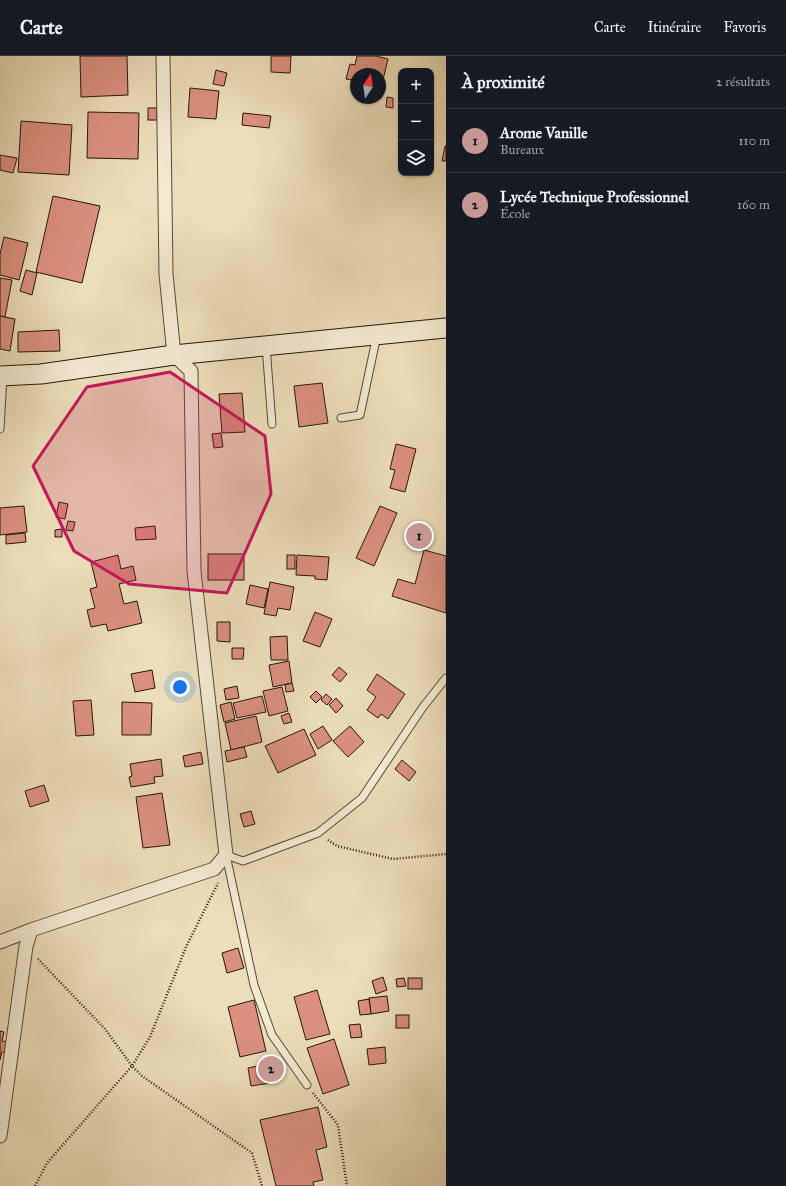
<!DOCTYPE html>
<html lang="fr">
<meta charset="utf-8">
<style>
:root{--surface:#171b24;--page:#20242c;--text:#f1f3f6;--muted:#9ea1a6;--line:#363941;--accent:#c59692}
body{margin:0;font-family:"IM FELL Great Primer",serif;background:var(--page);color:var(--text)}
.controls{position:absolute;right:12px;top:12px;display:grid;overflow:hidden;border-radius:8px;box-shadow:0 1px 3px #0004}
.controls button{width:36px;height:36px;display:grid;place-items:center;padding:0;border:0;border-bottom:1px solid var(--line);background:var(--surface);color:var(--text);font:20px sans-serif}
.compass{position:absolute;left:350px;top:12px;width:36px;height:36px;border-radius:50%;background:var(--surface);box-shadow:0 1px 3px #0004;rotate:13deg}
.you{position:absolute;left:180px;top:631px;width:14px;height:14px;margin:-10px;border:3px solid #fff;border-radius:50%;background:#1a73e8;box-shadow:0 0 0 6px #1a73e833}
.badge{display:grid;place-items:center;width:26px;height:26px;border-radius:50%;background:var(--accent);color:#111;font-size:13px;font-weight:700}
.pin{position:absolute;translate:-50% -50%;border:2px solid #fff;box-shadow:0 1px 4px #0006}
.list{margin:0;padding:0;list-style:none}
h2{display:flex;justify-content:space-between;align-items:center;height:52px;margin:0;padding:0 16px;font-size:17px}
h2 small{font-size:13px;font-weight:400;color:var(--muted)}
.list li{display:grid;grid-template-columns:26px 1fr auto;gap:12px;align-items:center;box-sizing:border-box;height:64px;padding:0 16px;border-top:1px solid var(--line)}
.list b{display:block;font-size:15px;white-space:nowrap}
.list p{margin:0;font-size:13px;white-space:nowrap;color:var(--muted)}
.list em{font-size:13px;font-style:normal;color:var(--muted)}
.icon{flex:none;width:22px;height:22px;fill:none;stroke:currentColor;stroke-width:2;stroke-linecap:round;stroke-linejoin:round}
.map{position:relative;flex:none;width:446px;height:1130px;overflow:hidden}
header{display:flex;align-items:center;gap:24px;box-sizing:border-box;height:56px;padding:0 20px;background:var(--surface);border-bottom:1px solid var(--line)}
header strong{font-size:19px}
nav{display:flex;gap:22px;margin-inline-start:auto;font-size:14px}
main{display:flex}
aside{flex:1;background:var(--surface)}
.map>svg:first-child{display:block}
.building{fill:#db907f;stroke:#25160c}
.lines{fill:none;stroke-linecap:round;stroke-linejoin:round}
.lane-casing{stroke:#574838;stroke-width:9}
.street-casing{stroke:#574838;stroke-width:15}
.secondary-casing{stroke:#25160c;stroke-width:21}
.path{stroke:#25160c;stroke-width:2.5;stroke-dasharray:1 2;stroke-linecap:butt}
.lane{stroke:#f3ead2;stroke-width:7}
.street{stroke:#f3ead2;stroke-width:13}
.secondary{stroke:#f3ead2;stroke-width:19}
.marked{fill:#c2185b;fill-opacity:0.2;stroke:#c2185b;stroke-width:3;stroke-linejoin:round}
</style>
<header>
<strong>Carte</strong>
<nav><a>Carte</a><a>Itinéraire</a><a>Favoris</a></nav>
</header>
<main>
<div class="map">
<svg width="446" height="1130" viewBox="0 0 446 1130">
<rect width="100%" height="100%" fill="#ecdeba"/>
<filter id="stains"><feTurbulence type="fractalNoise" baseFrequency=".005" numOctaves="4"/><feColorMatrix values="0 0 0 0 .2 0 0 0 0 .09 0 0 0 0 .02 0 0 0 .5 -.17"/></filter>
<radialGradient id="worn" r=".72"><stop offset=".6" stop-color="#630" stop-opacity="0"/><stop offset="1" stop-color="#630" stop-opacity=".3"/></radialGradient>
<!-- building -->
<g class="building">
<path d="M 80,0 L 127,0 L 128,39 L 81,41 Z"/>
<path d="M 271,0 L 291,0 L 290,17 L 271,16 Z"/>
<path d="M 357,0 L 376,0 L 388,3 L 381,32 L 380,18 L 356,18 L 356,25 L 346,23 L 350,8 L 355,9 Z"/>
<path d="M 216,14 L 227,17 L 224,30 L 213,28 Z"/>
<path d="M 190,32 L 219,35 L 216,63 L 188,61 Z"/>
<path d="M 387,41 L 393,42 L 393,52 L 386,51 Z"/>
<rect x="148" y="52" width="9" height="12"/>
<path d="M 88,56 L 139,57 L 138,103 L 87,102 Z"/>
<path d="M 243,57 L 271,60 L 269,72 L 242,69 Z"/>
<path d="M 21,65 L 72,69 L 69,119 L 18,116 Z"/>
<path d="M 445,90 L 446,90 L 446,105 L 442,105 Z"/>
<path d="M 0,99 L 17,102 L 13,117 L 0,114 Z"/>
<path d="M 53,140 L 100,150 L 82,227 L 36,216 Z"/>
<path d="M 4,181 L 28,187 L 19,224 L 0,219 L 0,198 Z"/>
<path d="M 26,214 L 37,217 L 32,239 L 20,235 Z"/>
<path d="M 0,222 L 12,224 L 5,261 L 0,260 Z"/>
<path d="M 0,260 L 15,263 L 10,295 L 0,293 Z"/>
<path d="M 59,274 L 60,295 L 18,296 L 18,276 Z"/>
<path d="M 322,327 L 328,367 L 299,371 L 294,330 Z"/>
<path d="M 242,337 L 245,376 L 222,377 L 219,338 Z"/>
<path d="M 221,377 L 223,391 L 214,392 L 212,378 Z"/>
<path d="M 396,388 L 416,393 L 405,436 L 390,432 L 395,414 L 390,413 Z"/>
<path d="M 59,446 L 68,448 L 65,463 L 56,461 Z"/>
<path d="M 24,450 L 27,476 L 0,479 L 0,452 Z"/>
<path d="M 380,450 L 397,457 L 374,510 L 356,502 Z"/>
<path d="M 68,465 L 75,466 L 73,475 L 66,474 Z"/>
<path d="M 155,470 L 156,483 L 136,484 L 135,472 Z"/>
<path d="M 62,473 L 62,481 L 55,481 L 55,474 Z"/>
<path d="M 25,477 L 26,486 L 6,488 L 6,479 Z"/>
<path d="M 424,494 L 446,500 L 446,557 L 392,540 L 398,523 L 415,528 Z"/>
<rect x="208" y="498" width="36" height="26"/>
<path d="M 118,499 L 121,513 L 133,510 L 136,524 L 119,528 L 124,548 L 137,545 L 142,567 L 108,575 L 106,568 L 91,571 L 87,554 L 95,552 L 90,533 L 97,531 L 91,506 Z"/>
<rect x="287" y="499" width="8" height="14"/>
<path d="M 297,499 L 329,501 L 327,524 L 315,523 L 315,520 L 296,519 Z"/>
<path d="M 270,526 L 294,531 L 290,554 L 278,552 L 276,560 L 264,558 Z"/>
<path d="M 250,529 L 268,533 L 264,552 L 246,548 Z"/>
<path d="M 315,556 L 332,563 L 320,591 L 303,585 Z"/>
<path d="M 217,566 L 230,566 L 230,586 L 217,585 Z"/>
<path d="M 287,580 L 288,604 L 271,604 L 270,581 Z"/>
<path d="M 232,592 L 244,592 L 243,603 L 232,603 Z"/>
<path d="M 289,605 L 292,627 L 273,631 L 269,609 Z"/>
<path d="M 339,611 L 347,618 L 340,626 L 332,619 Z"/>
<path d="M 152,614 L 155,632 L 135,636 L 131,618 Z"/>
<path d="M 377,618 L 405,638 L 388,663 L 381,658 L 378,662 L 367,654 L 376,641 L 367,634 Z"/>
<path d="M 292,627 L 294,635 L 286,636 L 285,629 Z"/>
<path d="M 237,630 L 239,642 L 226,644 L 224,633 Z"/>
<path d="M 282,631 L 288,655 L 269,660 L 263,635 Z"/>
<path d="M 316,635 L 322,641 L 316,647 L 310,641 Z"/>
<path d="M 326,638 L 332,643 L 327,649 L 321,644 Z"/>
<path d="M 262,640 L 266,656 L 237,662 L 233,647 Z"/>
<path d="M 336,642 L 343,650 L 336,657 L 329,649 Z"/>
<path d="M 91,644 L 94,679 L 76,680 L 73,645 Z"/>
<path d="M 122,646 L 152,647 L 151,679 L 122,679 Z"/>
<path d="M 231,646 L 235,663 L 224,666 L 220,649 Z"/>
<path d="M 289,657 L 292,666 L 284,668 L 281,660 Z"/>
<path d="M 256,660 L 262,686 L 231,694 L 225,667 Z"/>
<path d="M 323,670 L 332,684 L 318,693 L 310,678 Z"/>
<path d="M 350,670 L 364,686 L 348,701 L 333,685 Z"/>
<path d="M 304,673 L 316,699 L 278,717 L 265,690 Z"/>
<path d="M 244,691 L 247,701 L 227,706 L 225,695 Z"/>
<path d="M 201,696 L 203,708 L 185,711 L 183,700 Z"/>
<path d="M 161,703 L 163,720 L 154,721 L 155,727 L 131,731 L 129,721 L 132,720 L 130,708 Z"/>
<path d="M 402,704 L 416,716 L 409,725 L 395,713 Z"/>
<path d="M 44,729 L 49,745 L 30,751 L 25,735 Z"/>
<path d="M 162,737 L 170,789 L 143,792 L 136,741 Z"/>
<path d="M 251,755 L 255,768 L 244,771 L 240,758 Z"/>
<path d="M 238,892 L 244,912 L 227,917 L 222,897 Z"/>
<path d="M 383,921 L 387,934 L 376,938 L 372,925 Z"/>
<path d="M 404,922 L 406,930 L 397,931 L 396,923 Z"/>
<rect x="408" y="922" width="14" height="11"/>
<path d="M 317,934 L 330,978 L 306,984 L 294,941 Z"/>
<path d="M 387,940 L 389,955 L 371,958 L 369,942 Z"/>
<path d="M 369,943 L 371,958 L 360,959 L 358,945 Z"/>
<path d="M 254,944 L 266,995 L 240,1001 L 228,951 Z"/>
<rect x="396" y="959" width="13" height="13"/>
<path d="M 360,968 L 362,981 L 351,982 L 349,969 Z"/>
<path d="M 0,975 L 4,976 L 2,985 L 10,986 L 7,997 L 2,996 L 0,1004 Z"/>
<path d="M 334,983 L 349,1029 L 323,1038 L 307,992 Z"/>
<path d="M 385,991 L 386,1007 L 369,1009 L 367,993 Z"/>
<path d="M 267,1008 L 271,1027 L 251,1030 L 248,1012 Z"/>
<path d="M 318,1051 L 327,1091 L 316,1094 L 323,1124 L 313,1126 L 314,1130 L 276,1130 L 260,1064 Z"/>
</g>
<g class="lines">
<defs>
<g id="lane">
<path d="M 266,290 L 272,368"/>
<path d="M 341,362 L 360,359 L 377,279"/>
<path d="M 0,373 L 3,320"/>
<path d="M 226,799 L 243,805 L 318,777 L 362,742 L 423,651 L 446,622"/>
<path d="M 226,799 L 254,929 L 272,979 L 307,1029"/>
</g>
<g id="street">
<path d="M 0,886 L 31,874"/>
<path d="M 0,1080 L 26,890 L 31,874 L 214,813 L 226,799 L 194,515 L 191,315 L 174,299 L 166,218 L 163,0"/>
</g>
<path id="secondary" d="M 0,320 L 41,318 L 174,299 L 446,272"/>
</defs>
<!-- lane casing -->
<use href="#lane" class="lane-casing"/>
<!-- street casing -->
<use href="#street" class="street-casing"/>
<!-- secondary casing -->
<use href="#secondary" class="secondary-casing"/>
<!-- path -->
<g class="path">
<path d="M 328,784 L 337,790 L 393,803 L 446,798"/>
<path d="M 38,903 L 105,973 L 132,1010 L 142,1020 L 252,1097 L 262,1130"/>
<path d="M 313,1037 L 338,1069 L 347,1130"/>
<path d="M 35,1130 L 47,1107 L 132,1010 L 150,981 L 186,891 L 218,827"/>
</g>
<!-- lane -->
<use href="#lane" class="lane"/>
<!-- street -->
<use href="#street" class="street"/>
<!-- secondary -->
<use href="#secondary" class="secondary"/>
</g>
<!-- marked area -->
<path class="marked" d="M 170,316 L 265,380 L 271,438 L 227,537 L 129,528 L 74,495 L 33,410 L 87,331 Z"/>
<rect width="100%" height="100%" filter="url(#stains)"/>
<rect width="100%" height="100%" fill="url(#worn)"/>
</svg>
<div class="controls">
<button>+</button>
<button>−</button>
<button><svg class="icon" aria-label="layers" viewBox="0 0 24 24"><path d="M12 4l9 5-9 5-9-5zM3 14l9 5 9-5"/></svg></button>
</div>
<svg class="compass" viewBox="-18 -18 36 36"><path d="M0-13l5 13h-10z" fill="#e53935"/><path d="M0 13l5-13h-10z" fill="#9ea1a6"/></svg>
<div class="you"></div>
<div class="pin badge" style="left:419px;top:480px">1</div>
<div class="pin badge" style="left:271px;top:1013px">2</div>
</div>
<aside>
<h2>À proximité<small>2 résultats</small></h2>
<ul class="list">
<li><span class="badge">1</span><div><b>Arome Vanille</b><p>Bureaux</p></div><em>110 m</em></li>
<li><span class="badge">2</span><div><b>Lycée Technique Professionnel</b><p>École</p></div><em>160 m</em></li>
</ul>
</aside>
</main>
